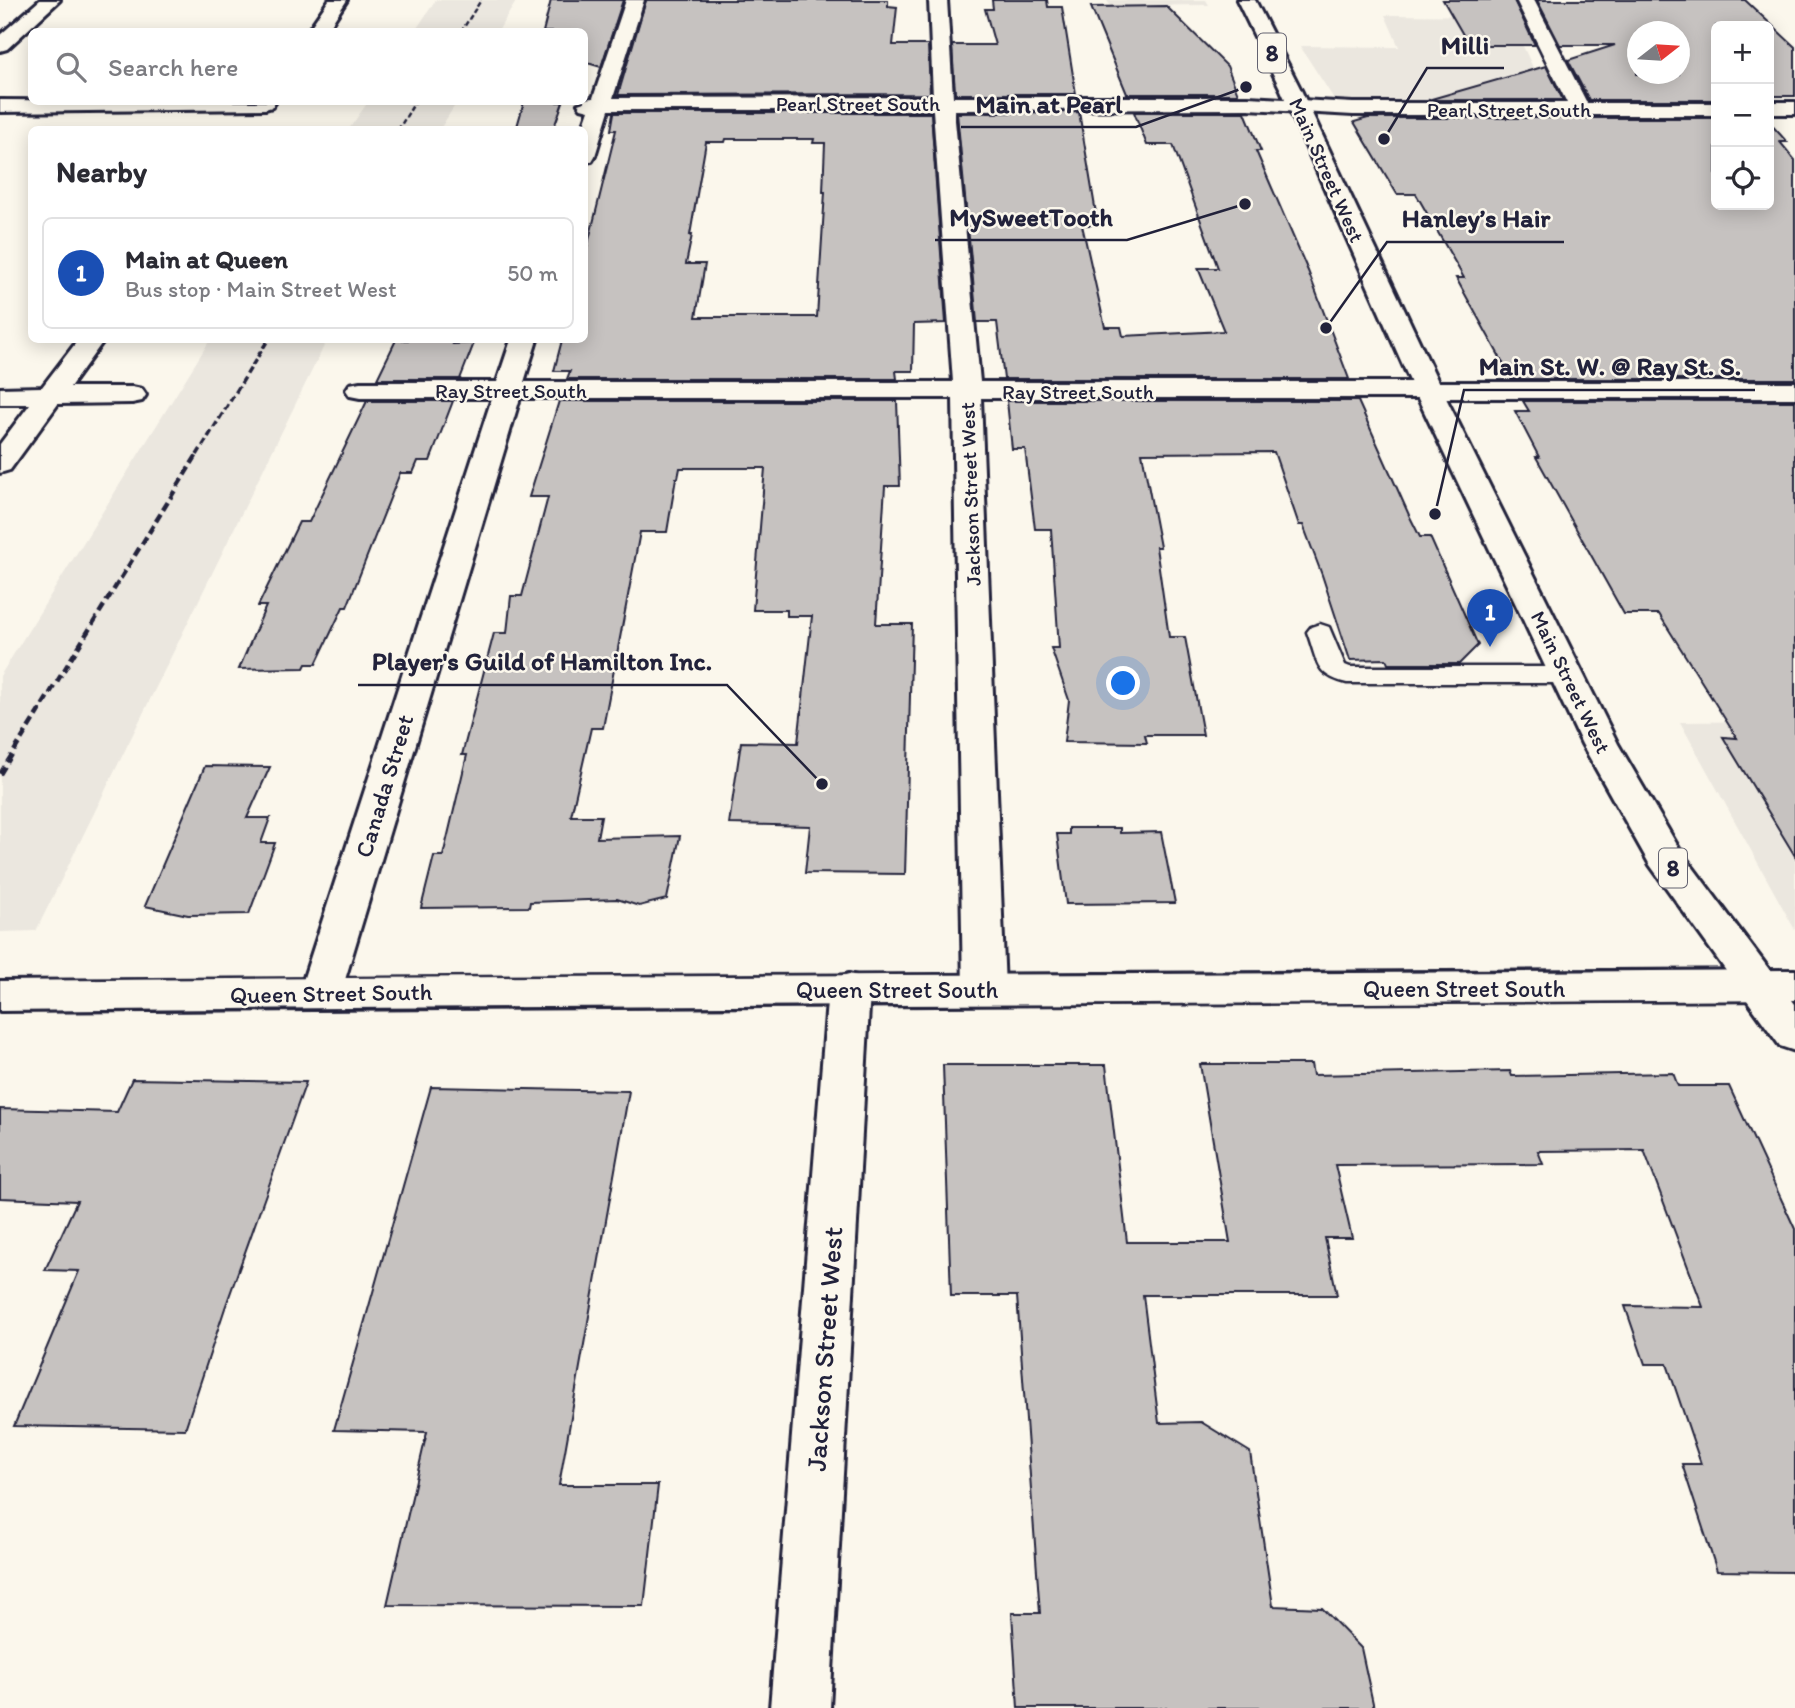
<!DOCTYPE html>
<meta charset="utf-8">
<style>
:root{--surface:#fff;--page:#f7f7f7;--text:#2b2b33;--muted:#7c7c81;--line:#e1e1e2;--accent:#d93025}
body{margin:0;font-family:Itim,sans-serif;background:var(--page);color:var(--text)}
.controls{position:absolute;right:21px;top:21px;display:grid;overflow:hidden;border-radius:10px;box-shadow:0 4px 18px #0003}
.controls button{width:63px;height:63px;display:grid;place-items:center;padding:0;border:0;border-bottom:2px solid var(--line);background:var(--surface);color:var(--text);font:35px sans-serif}
.compass{position:absolute;left:1627px;top:21px;width:63px;height:63px;border-radius:50%;background:var(--surface);box-shadow:0 4px 18px #0003;rotate:73deg}
.you{position:absolute;left:1124px;top:684px;width:24px;height:24px;margin:-18px;border:5px solid #fff;border-radius:50%;background:#1a73e8;box-shadow:0 0 0 10px #1a73e833}
.badge{display:grid;place-items:center;width:46px;height:46px;border-radius:50%;background:var(--accent);color:#fff;font-size:23px;font-weight:700}
.pin{position:absolute;translate:-50% -58px;filter:drop-shadow(0 2px 4px #0008)}
.pin::after{content:'';position:absolute;top:37px;width:24px;height:21px;background:inherit;clip-path:polygon(0 0,100% 0,50% 100%)}
.list{margin:0;padding:0;list-style:none}
h2{display:flex;justify-content:space-between;align-items:center;height:91px;margin:0;padding:0 28px;font-size:30px}
h2 small{font-size:23px;font-weight:400;color:var(--muted)}
.list li{display:grid;grid-template-columns:46px 1fr auto;gap:21px;align-items:center;box-sizing:border-box;height:112px;margin:0 14px 14px;padding:0 14px;border:2px solid var(--line);border-radius:10px}
.list b{display:block;font-size:26px;white-space:nowrap}
.list p{margin:0;font-size:23px;white-space:nowrap;color:var(--muted)}
.list em{font-size:23px;font-style:normal;color:var(--muted)}
.icon{flex:none;width:38px;height:38px;fill:none;stroke:currentColor;stroke-width:2;stroke-linecap:round;stroke-linejoin:round}
.map{position:relative;flex:none;width:1795px;height:1708px;overflow:hidden}
.search{position:absolute;background:var(--surface);box-shadow:0 4px 18px #0003;left:28px;top:28px;width:560px;height:77px;display:flex;align-items:center;gap:18px;box-sizing:border-box;padding:0 24px;border-radius:10px;color:var(--muted);font-size:26px}
.panel{position:absolute;background:var(--surface);box-shadow:0 4px 18px #0003;left:28px;top:126px;width:560px;height:217px;border-radius:10px}
.map>svg:first-child{display:block}
.built{fill:#ebe7df}
.building{fill:#c6c2c0;stroke:#22223b;stroke-width:2;fill-rule:evenodd}
.lines{fill:none;stroke-linecap:round;stroke-linejoin:round}
.service-casing{stroke:#22223b;stroke-width:5}
.minor-casing{stroke:#22223b;stroke-width:6}
.tertiary-casing{stroke:#22223b;stroke-width:6}
.secondary-casing{stroke:#22223b;stroke-width:6}
.primary-casing{stroke:#22223b;stroke-width:6}
.service{fill:#fbf7ec;fill-rule:evenodd}
.minor{fill:#fbf7ec;fill-rule:evenodd}
.tertiary{fill:#fbf7ec;fill-rule:evenodd}
.secondary{fill:#fbf7ec;fill-rule:evenodd}
.primary{fill:#fbf7ec;fill-rule:evenodd}
.rail-far2{stroke:#22223b;stroke-width:2.5;stroke-dasharray:5 2.5;stroke-linecap:butt}
.rail-far1{stroke:#22223b;stroke-width:3.5;stroke-dasharray:7 3.5;stroke-linecap:butt}
.rail{stroke:#22223b;stroke-width:4.5;stroke-dasharray:9 4.5;stroke-linecap:butt}
.labels{text-anchor:middle;dominant-baseline:central;stroke-width:5;stroke-linejoin:round;paint-order:stroke}
.far-street-label{font-size:21px;fill:#22223b;stroke:#fbf7ec}
.shield{fill:#fbf7ec;stroke:#636270;stroke-width:2}
.shield-label{font-size:23px;font-weight:bold;fill:#22223b}
.street-label{font-size:24px;fill:#22223b;stroke:#fbf7ec}
.near-street-label{font-size:28px;fill:#22223b;stroke:#fbf7ec}
.leader{fill:none;stroke:#22223b;stroke-width:2.5}
.callout-dot{fill:#22223b;stroke:#fbf7ec;stroke-width:2.5}
.callout-label{font-size:26px;text-anchor:middle;font-weight:bold;fill:#22223b;stroke:#fbf7ec;stroke-width:5;stroke-linejoin:round;paint-order:stroke}
</style>
<div class="map">
<svg width="1795" height="1708" viewBox="0 0 1795 1708">
<rect width="100%" height="100%" fill="#fbf7ec"/>
<filter id="ink" filterUnits="userSpaceOnUse"><feTurbulence type="fractalNoise" baseFrequency=".0143" numOctaves="2"/><feDisplacementMap in="SourceGraphic" scale="14" xChannelSelector="R" yChannelSelector="G"/><feConvolveMatrix kernelMatrix="1 2 1 2 8 2 1 2 1" color-interpolation-filters="sRGB"/></filter>
<g filter="url(#ink)">
<!-- built -->
<g class="built">
<path d="M 436,0 L 517,0 L 498,31 L 415,31 Z"/>
<path d="M 1107,0 L 1206,0 L 1209,5 L 1110,6 Z"/>
<path d="M 1385,15 L 1509,16 L 1549,102 L 1336,102 L 1300,46 L 1399,47 Z"/>
<path d="M 368,102 L 457,102 L 440,129 L 349,129 Z"/>
<path d="M 210,340 L 327,340 L 36,931 L 0,932 L 0,676 Z"/>
<path d="M 1795,721 L 1795,930 L 1680,722 Z"/>
</g>
<!-- building -->
<g class="building">
<path d="M 551,0 L 623,0 L 601,67 L 584,62 L 584,32 L 543,32 Z"/>
<path d="M 646,0 L 888,0 L 888,6 L 897,7 L 893,45 L 928,45 L 930,94 L 618,95 Z"/>
<path d="M 992,0 L 1047,0 L 1048,7 L 1062,7 L 1076,94 L 955,94 L 952,45 L 995,45 L 985,9 L 993,9 Z"/>
<path d="M 1443,0 L 1514,0 L 1535,45 L 1469,45 Z"/>
<path d="M 1537,0 L 1745,0 L 1795,47 L 1795,96 L 1769,96 L 1769,26 L 1716,26 L 1716,100 L 1589,100 L 1568,60 L 1615,45 L 1560,45 ZM 1637,32 L 1679,32 L 1679,74 L 1637,74 Z"/>
<path d="M 1166,6 L 1227,66 L 1238,94 L 1127,94 L 1091,7 Z"/>
<path d="M 1546,66 L 1563,100 L 1428,100 Z"/>
<path d="M 524,102 L 563,102 L 553,130 L 516,130 Z"/>
<path d="M 1079,112 L 1098,225 L 1082,225 L 1105,327 L 1121,327 L 1123,336 L 1224,331 L 1198,268 L 1218,268 L 1173,145 L 1147,145 L 1134,112 L 1245,112 L 1261,151 L 1256,151 L 1308,271 L 1349,379 L 1004,379 L 997,322 L 977,322 L 957,113 Z"/>
<path d="M 614,113 L 931,113 L 946,323 L 914,324 L 913,371 L 896,371 L 897,379 L 567,379 L 570,371 L 554,371 L 562,340 L 584,340 L 584,260 L 616,130 L 611,130 ZM 726,139 L 814,139 L 813,143 L 825,143 L 823,192 L 825,192 L 817,317 L 696,317 L 705,264 L 686,264 L 692,235 L 690,235 L 706,142 L 725,142 Z"/>
<path d="M 1368,118 L 1716,118 L 1716,205 L 1769,205 L 1769,122 L 1787,142 L 1780,142 L 1795,160 L 1795,379 L 1512,379 L 1456,278 L 1464,278 L 1416,194 L 1397,194 L 1354,122 Z"/>
<path d="M 396,340 L 441,340 L 454,341 L 453,344 L 474,343 L 460,379 L 377,379 Z"/>
<path d="M 367,401 L 453,401 L 430,461 L 418,461 L 413,473 L 400,473 L 347,607 L 343,607 L 316,664 L 306,664 L 304,668 L 239,669 L 266,606 L 258,606 L 299,522 L 309,522 Z"/>
<path d="M 559,401 L 897,401 L 900,486 L 885,486 L 876,624 L 912,624 L 905,874 L 805,873 L 810,826 L 729,824 L 741,742 L 798,743 L 812,616 L 787,616 L 787,610 L 753,610 L 765,468 L 680,468 L 678,478 L 676,478 L 667,532 L 640,532 L 603,728 L 591,728 L 571,816 L 601,816 L 597,838 L 680,836 L 667,899 L 639,906 L 617,899 L 530,902 L 529,907 L 421,908 L 434,856 L 443,856 L 467,755 L 462,755 L 494,633 L 507,633 L 511,596 L 522,596 L 548,497 L 529,497 Z"/>
<path d="M 1007,401 L 1358,401 L 1409,515 L 1420,537 L 1430,537 L 1478,645 L 1459,664 L 1388,664 L 1386,659 L 1350,660 L 1322,575 L 1303,525 L 1299,525 L 1274,452 L 1142,453 L 1160,547 L 1156,547 L 1169,637 L 1185,637 L 1203,735 L 1145,735 L 1147,743 L 1064,742 L 1069,700 L 1051,648 L 1059,648 L 1051,529 L 1035,529 L 1025,449 L 1012,449 Z"/>
<path d="M 1523,401 L 1795,401 L 1795,856 L 1723,737 L 1737,738 L 1659,614 L 1624,614 L 1536,457 L 1539,457 L 1515,411 L 1529,411 Z"/>
<path d="M 205,766 L 270,767 L 247,818 L 270,818 L 261,843 L 275,843 L 249,914 L 188,915 L 145,906 Z"/>
<path d="M 1069,828 L 1120,828 L 1120,833 L 1161,832 L 1175,903 L 1066,904 L 1057,834 L 1069,834 Z"/>
<path d="M 1200,1064 L 1311,1064 L 1313,1075 L 1510,1071 L 1512,1076 L 1673,1073 L 1678,1086 L 1729,1086 L 1795,1229 L 1795,1572 L 1717,1571 L 1682,1464 L 1701,1464 L 1667,1364 L 1645,1364 L 1625,1306 L 1703,1307 L 1644,1150 L 1538,1151 L 1543,1164 L 1335,1165 L 1352,1238 L 1325,1238 L 1337,1295 L 1143,1295 L 1159,1423 L 1201,1422 L 1250,1452 L 1273,1606 L 1322,1608 L 1361,1648 L 1374,1708 L 1018,1708 L 1012,1613 L 1040,1613 L 1017,1296 L 951,1296 L 943,1065 L 1106,1065 L 1127,1242 L 1230,1242 Z"/>
<path d="M 132,1079 L 306,1082 L 225,1308 L 185,1429 L 14,1426 L 79,1271 L 45,1270 L 77,1201 L 0,1198 L 0,1109 L 117,1112 Z"/>
<path d="M 431,1087 L 629,1091 L 559,1485 L 658,1485 L 644,1606 L 387,1605 L 427,1432 L 334,1430 Z"/>
</g>
<g class="lines">
<defs>
<path id="service" d="M 1320,624 L 1329,627 L 1345,665 L 1350,667 L 1567,667 L 1576,669 L 1580,675 L 1576,681 L 1567,683 L 1347,683 C 1314,675 1318,661 1307,632 L 1311,627 Z"/>
<g id="minor">
<path d="M 40,0 L 60,0 L 7,49 L 0,51 L 0,35 Z"/>
<path d="M 329,0 L 347,0 L 326,32 L 307,32 Z"/>
<path d="M 626,0 L 644,0 L 613,98 L 933,97 L 929,0 L 947,0 L 953,97 L 1248,97 L 1353,103 L 1567,103 L 1516,0 L 1534,0 L 1587,103 L 1716,103 L 1716,115 L 1353,115 L 1248,109 L 954,110 L 980,382 L 1795,382 L 1795,398 L 981,398 L 1005,989 L 999,1000 L 984,1004 L 969,1000 L 963,989 L 953,398 L 520,398 L 341,993 L 335,1004 L 320,1008 L 305,1004 L 299,993 L 492,398 L 360,398 L 350,396 L 346,390 L 350,384 L 360,382 L 497,382 L 511,340 L 537,340 L 524,382 L 953,382 L 933,110 L 609,110 L 595,156 L 592,161 L 584,162 L 584,130 L 582,130 L 589,110 L 581,108 L 578,104 L 584,102 L 584,99 L 593,98 Z"/>
<path d="M 0,100 L 274,102 L 275,103 L 272,107 L 265,109 L 0,112 Z"/>
<rect x="1769" y="102" width="26" height="12"/>
<path d="M 78,340 L 104,340 L 70,387 L 132,387 L 142,389 L 146,395 L 142,401 L 132,403 L 58,404 L 10,470 L 0,473 L 0,444 L 30,404 L 0,404 L 0,388 L 42,387 Z"/>
</g>
<path id="tertiary" d="M 849,974 L 864,978 L 870,989 L 830,1708 L 770,1708 L 828,989 L 834,978 Z"/>
<path id="secondary" d="M 1795,970 L 1795,1000 C 1197,1005 598,1005 0,1011 L 0,981 C 598,975 1197,975 1795,970 Z"/>
<path id="primary" d="M 1237,0 L 1255,0 L 1301,90 L 1442,390 L 1618,744 L 1680,850 L 1795,1004 L 1795,1051 L 1780,1046 L 1650,865 L 1582,744 L 1414,390 L 1281,90 Z"/>
</defs>
<!-- service casing -->
<use href="#service" class="service-casing"/>
<!-- minor casing -->
<use href="#minor" class="minor-casing"/>
<!-- tertiary casing -->
<use href="#tertiary" class="tertiary-casing"/>
<!-- secondary casing -->
<use href="#secondary" class="secondary-casing"/>
<!-- primary casing -->
<use href="#primary" class="primary-casing"/>
<!-- service -->
<use href="#service" class="service"/>
<!-- minor -->
<use href="#minor" class="minor"/>
<!-- tertiary -->
<use href="#tertiary" class="tertiary"/>
<!-- secondary -->
<use href="#secondary" class="secondary"/>
<!-- primary -->
<use href="#primary" class="primary"/>
<!-- rail-far2 -->
<g class="rail-far2">
<path d="M 461,32 L 481,0"/>
<path d="M 398,130 L 415,102"/>
</g>
<!-- rail-far1 -->
<path class="rail-far1" d="M 197,455 L 268,340"/>
<!-- rail -->
<path class="rail" d="M 0,774 L 198,453"/>
</g>
</g>
<g class="labels">
<!-- far-street labels -->
<g class="far-street-label">
<text x="858" y="103">Pearl Street South</text>
<text x="1509" y="109">Pearl Street South</text>
<text transform="translate(1327 170) rotate(66)">Main Street West</text>
<text x="511" y="390">Ray Street South</text>
<text x="1078" y="391">Ray Street South</text>
<text transform="translate(970 494) rotate(-92)">Jackson Street West</text>
<text transform="translate(1571 682) rotate(64)">Main Street West</text>
</g>
<!-- shield labels -->
<g class="shield">
<rect x="1258" y="33.5" width="28" height="39" rx="5"/>
<rect x="1659" y="848.5" width="28" height="39" rx="5"/>
</g>
<g class="shield-label">
<text x="1272" y="53">8</text>
<text x="1673" y="868">8</text>
</g>
<!-- street labels -->
<g class="street-label">
<text transform="translate(384 786) rotate(-73)">Canada Street</text>
<text x="1464" y="988">Queen Street South</text>
<text x="897" y="989">Queen Street South</text>
<text transform="translate(331 993) rotate(-1)">Queen Street South</text>
</g>
<!-- near-street labels -->
<g class="near-street-label">
<text transform="translate(824 1349) rotate(-86)">Jackson Street West</text>
</g>
</g>
<!-- callouts -->
<path class="leader" d="M1384 139L1427 68H1504M1246 87L1136 127H961M1245 204L1127 240H935M1326 328L1387 242H1564M1435 514L1464 390H1755M822 784L727 685H358"/>
<g class="callout-dot">
<circle cx="1384" cy="139" r="7"/>
<circle cx="1246" cy="87" r="7"/>
<circle cx="1245" cy="204" r="7"/>
<circle cx="1326" cy="328" r="7"/>
<circle cx="1435" cy="514" r="7"/>
<circle cx="822" cy="784" r="7"/>
</g>
<g class="callout-label">
<text x="1465" y="54">Milli</text>
<text x="1049" y="113">Main at Pearl</text>
<text x="1031" y="226">MySweetTooth</text>
<text x="1476" y="227">Hanley’s Hair</text>
<text x="1610" y="375">Main St. W. @ Ray St. S.</text>
<text x="542" y="670">Player's Guild of Hamilton Inc.</text>
</g>
</svg>
<div class="controls">
<button>+</button>
<button>−</button>
<button><svg class="icon" aria-label="locate" viewBox="0 0 24 24"><circle cx="12" cy="12" r="6"/><path d="M12 2v4M12 18v4M2 12h4M18 12h4"/></svg></button>
</div>
<svg class="compass" viewBox="-18 -18 36 36"><path d="M0-13l5 13h-10z" fill="#e53935"/><path d="M0 13l5-13h-10z" fill="#7c7c81"/></svg>
<div class="you"></div>
<div class="pin badge" style="left:1490px;top:647px;background:#1a4fb4">1</div>
<div class="search"><svg class="icon" aria-label="search" viewBox="0 0 24 24"><circle cx="10" cy="10" r="6"/><path d="M15 15l6 6"/></svg>Search here</div>
<section class="panel">
<h2>Nearby<small></small></h2>
<ul class="list">
<li><span class="badge" style="background:#1a4fb4">1</span><div><b>Main at Queen</b><p>Bus stop · Main Street West</p></div><em>50 m</em></li>
</ul>
</section>
</div>
